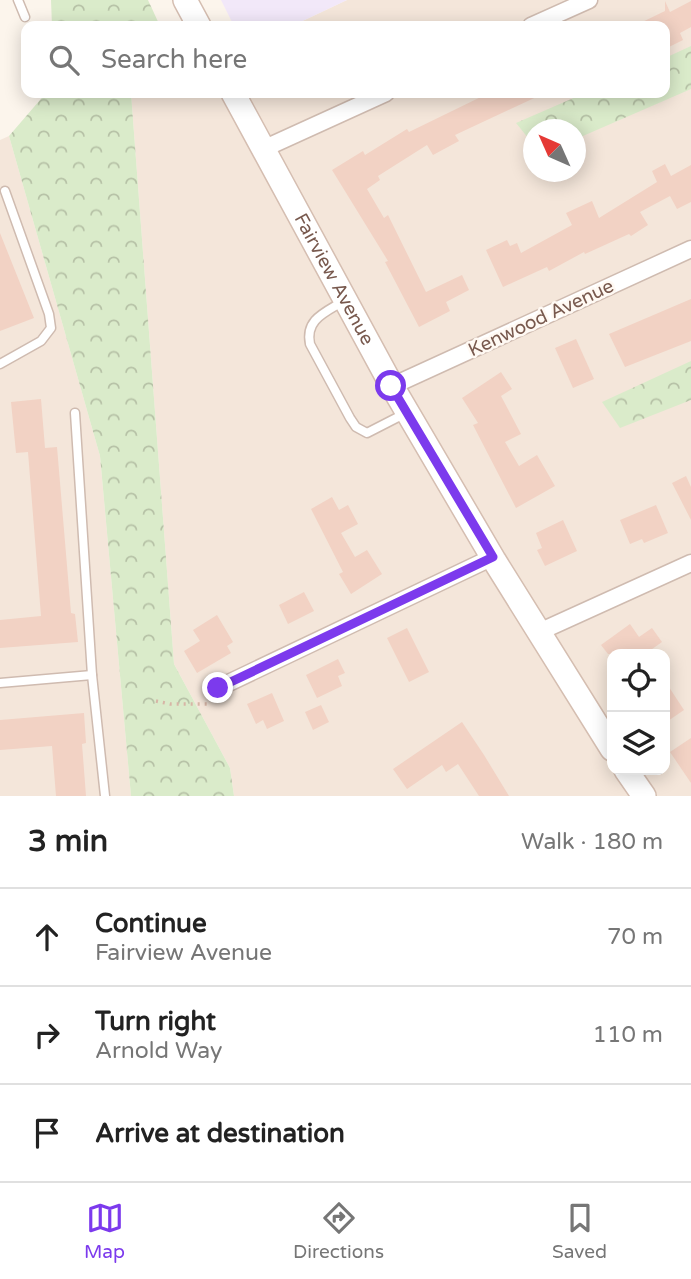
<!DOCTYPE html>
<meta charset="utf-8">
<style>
:root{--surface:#fff;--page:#f2f2f2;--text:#222;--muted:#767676;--line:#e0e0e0;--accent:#7c3aed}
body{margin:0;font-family:"Varela Round",sans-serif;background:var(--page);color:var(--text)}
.controls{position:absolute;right:21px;bottom:21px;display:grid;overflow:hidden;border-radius:14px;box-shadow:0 4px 18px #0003}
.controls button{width:63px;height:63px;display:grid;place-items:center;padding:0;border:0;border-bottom:2px solid var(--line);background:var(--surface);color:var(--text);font:35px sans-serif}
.compass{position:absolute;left:523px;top:119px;width:63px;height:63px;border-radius:50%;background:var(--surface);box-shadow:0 4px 18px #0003;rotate:315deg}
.stop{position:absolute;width:21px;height:21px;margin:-16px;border:5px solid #7c3aed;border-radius:50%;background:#fff}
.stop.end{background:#7c3aed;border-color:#fff;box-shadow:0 2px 7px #0008}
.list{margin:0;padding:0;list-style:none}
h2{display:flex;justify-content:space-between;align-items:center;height:91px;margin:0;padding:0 28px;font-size:30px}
h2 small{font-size:23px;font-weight:400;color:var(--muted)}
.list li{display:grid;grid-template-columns:46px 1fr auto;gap:21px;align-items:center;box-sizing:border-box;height:98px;padding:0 28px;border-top:2px solid var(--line)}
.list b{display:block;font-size:26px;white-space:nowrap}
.list p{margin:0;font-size:23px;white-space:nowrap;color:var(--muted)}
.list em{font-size:23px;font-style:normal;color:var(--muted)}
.icon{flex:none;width:38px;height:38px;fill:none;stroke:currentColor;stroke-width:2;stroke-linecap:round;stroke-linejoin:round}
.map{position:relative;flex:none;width:691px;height:796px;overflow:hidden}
.search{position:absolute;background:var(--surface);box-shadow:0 4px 18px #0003;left:21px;right:21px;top:21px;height:77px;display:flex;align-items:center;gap:18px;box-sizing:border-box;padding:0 24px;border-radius:14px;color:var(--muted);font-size:26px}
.sheet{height:385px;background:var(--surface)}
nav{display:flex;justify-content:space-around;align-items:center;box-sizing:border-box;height:98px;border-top:2px solid var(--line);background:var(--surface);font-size:19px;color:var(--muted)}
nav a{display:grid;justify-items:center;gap:4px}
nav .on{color:var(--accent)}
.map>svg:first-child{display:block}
.residential{fill:#f4e6da;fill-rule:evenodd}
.education{fill:#f2e8f9}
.forest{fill:url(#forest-crowns)}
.building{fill:#f2d2c4}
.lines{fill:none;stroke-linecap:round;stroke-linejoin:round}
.service-casing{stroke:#cfbbb0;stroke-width:11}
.minor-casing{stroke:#cfbbb0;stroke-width:19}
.secondary-casing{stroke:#d5beb1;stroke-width:26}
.path{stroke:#d7b5a6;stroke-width:3.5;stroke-dasharray:2 5;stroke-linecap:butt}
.service{stroke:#fff;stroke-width:8}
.minor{stroke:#fff;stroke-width:16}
.secondary{stroke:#fff;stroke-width:23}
.route{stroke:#7c3aed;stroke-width:9}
.labels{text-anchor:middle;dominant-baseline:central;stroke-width:5;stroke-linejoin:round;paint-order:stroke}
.street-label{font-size:19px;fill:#78594e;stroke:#fff9f3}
</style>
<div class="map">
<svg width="691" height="796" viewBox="0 0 691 796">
<defs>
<pattern id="forest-crowns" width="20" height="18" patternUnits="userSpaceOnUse" patternTransform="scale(1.75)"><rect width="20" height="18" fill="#daebca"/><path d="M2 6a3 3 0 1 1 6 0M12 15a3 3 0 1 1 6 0" fill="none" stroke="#b6c1a6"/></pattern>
</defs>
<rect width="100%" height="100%" fill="#fcf5ec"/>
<!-- residential -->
<g class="residential">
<path d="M 347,0 L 691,0 L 691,796 L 234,796 L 230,768 L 174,664 L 131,93 L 665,93 L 665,26 L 292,26 ZM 534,130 L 576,130 L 576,172 L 534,172 ZM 612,654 L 665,654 L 665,770 L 612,770 Z"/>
<path d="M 9,136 L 100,456 L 131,796 L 0,796 L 0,140 Z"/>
</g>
<!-- education -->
<path class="education" d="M 221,0 L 347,0 L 292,26 L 234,26 Z"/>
<!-- forest -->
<g class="forest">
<path d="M 51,0 L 148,0 L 160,26 L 52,26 Z"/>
<path d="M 691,46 L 691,89 L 576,139 L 576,130 L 534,130 L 533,144 L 516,123 L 585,93 L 665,93 L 665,58 Z"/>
<path d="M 46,93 L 131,93 L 174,664 L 230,768 L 234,796 L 131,796 L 100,456 L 9,136 Z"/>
<path d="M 691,361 L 691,400 L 620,428 L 602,402 Z"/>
</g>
<!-- building -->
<g class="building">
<path d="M 665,1 L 670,12 L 691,1 L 691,27 L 680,33 L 683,40 L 665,49 L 665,26 L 634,26 L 665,11 Z"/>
<path d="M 489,93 L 545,93 L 455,135 L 459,141 L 433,155 L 427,145 L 378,176 L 380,180 L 367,189 L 384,218 L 388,215 L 426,292 L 462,275 L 469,290 L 446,302 L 450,311 L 419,327 L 385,262 L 388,261 L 332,170 L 363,151 L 365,155 L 407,129 L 409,132 Z"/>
<path d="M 665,164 L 671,176 L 691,165 L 691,202 L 677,209 L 670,196 L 640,212 L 648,225 L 631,236 L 629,234 L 585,254 L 584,252 L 549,271 L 547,267 L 503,287 L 486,250 L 507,240 L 510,246 L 517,243 L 521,253 L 572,225 L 566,213 L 592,201 L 599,218 L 657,182 L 652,171 Z"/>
<path d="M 0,233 L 34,318 L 0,331 Z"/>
<path d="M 691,299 L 691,341 L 625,367 L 609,334 Z"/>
<path d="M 576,339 L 594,379 L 573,388 L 555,348 Z"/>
<path d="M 501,372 L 512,389 L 501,396 L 521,434 L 505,442 L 519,466 L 537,455 L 555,486 L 516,508 L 473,425 L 478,423 L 462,398 Z"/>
<path d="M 41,399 L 45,448 L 57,447 L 71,613 L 75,614 L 78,642 L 0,648 L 0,620 L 41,616 L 28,452 L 16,453 L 11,402 Z"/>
<path d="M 686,476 L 691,487 L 691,520 L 672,483 Z"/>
<path d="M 332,497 L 339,510 L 348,505 L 358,524 L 341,533 L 355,557 L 367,550 L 382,574 L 351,594 L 339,574 L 343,572 L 311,509 Z"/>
<path d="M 656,505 L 668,533 L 644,543 L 642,539 L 630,544 L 620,520 Z"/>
<path d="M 563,520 L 577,551 L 545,566 L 537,550 L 542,548 L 536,533 Z"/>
<path d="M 304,592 L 314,611 L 288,624 L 279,605 Z"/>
<path d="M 217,615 L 233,642 L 227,646 L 231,653 L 197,673 L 184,651 L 200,641 L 193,630 Z"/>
<path d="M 630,624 L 639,637 L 652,628 L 662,642 L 645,654 L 608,654 L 601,645 Z"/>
<path d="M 407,628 L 429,672 L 409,682 L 387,638 Z"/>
<path d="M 338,659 L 345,673 L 338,676 L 342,686 L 317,698 L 306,675 Z"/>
<path d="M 665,681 L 684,710 L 665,723 Z"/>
<path d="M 272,693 L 284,721 L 267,729 L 263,720 L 256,724 L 247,704 Z"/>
<path d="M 321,705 L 329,722 L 313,730 L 305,712 Z"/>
<path d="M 84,713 L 86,743 L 82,744 L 86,796 L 56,796 L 52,746 L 0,750 L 0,720 Z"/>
<path d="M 462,722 L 484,755 L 509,796 L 479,796 L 458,764 L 446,772 L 442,765 L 407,789 L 393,769 Z"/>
<path d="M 691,738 L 691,783 L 670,752 Z"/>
</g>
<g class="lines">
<defs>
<g id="service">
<path d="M 18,0 L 25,17"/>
<path d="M 342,302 C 324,313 305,320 310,344 L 350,418 L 356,427 L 367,433 L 406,413"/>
<path d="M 0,364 L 41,341 L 51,328 L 49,314 L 5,191"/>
<path d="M 75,413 L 92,675 L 105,796"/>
<path d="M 0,683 L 92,675"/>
</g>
<g id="minor">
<path d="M 531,26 L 589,0"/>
<path d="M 263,149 L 386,93"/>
<path d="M 392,386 L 691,249"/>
<path d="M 539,632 L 691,563"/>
<path d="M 218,688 L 493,557"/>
</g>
<g id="secondary">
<path d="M 185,0 L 199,26"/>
<path id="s1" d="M 233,93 L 392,386 L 494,560 L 612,749"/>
<path d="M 626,770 L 644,796"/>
</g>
</defs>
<!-- service casing -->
<use href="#service" class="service-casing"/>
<!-- minor casing -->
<use href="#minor" class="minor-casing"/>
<!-- secondary casing -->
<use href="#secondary" class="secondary-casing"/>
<!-- path -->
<path class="path" d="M 156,701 L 170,704 L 211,704"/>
<!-- service -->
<use href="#service" class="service"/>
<!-- minor -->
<use href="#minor" class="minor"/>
<!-- secondary -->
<use href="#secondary" class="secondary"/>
</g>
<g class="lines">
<!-- route -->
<path class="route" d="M 218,688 L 493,557 L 391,386"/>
</g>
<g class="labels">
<!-- street labels -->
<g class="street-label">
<text stroke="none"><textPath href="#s1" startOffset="212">Fairview Avenue</textPath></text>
<text transform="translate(541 318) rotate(-25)">Kenwood Avenue</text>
</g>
</g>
</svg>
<div class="controls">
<button><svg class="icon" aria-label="locate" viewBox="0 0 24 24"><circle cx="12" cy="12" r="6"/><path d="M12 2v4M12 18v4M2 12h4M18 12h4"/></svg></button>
<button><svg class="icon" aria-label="layers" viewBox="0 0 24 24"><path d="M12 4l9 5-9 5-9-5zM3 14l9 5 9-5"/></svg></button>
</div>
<svg class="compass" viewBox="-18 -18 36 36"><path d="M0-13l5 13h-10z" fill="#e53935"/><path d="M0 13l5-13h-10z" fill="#767676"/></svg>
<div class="stop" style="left:391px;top:386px"></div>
<div class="stop end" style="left:218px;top:688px"></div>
<div class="search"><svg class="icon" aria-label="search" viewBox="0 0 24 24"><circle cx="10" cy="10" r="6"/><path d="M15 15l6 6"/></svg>Search here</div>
</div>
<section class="sheet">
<h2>3 min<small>Walk · 180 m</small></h2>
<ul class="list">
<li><svg class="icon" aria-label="ahead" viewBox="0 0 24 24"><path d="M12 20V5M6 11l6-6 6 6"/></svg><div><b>Continue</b><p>Fairview Avenue</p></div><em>70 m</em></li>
<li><svg class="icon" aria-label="right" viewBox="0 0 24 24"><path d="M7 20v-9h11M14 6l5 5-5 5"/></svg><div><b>Turn right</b><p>Arnold Way</p></div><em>110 m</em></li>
<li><svg class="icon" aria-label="arrive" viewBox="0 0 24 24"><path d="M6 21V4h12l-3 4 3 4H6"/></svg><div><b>Arrive at destination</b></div></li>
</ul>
</section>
<nav>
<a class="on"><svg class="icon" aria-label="map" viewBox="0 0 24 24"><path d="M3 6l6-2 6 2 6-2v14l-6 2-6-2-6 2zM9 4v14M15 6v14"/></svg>Map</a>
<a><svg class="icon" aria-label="directions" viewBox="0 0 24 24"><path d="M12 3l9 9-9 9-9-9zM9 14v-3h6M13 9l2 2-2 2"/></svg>Directions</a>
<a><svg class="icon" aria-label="saved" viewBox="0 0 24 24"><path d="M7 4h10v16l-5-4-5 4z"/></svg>Saved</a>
</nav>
